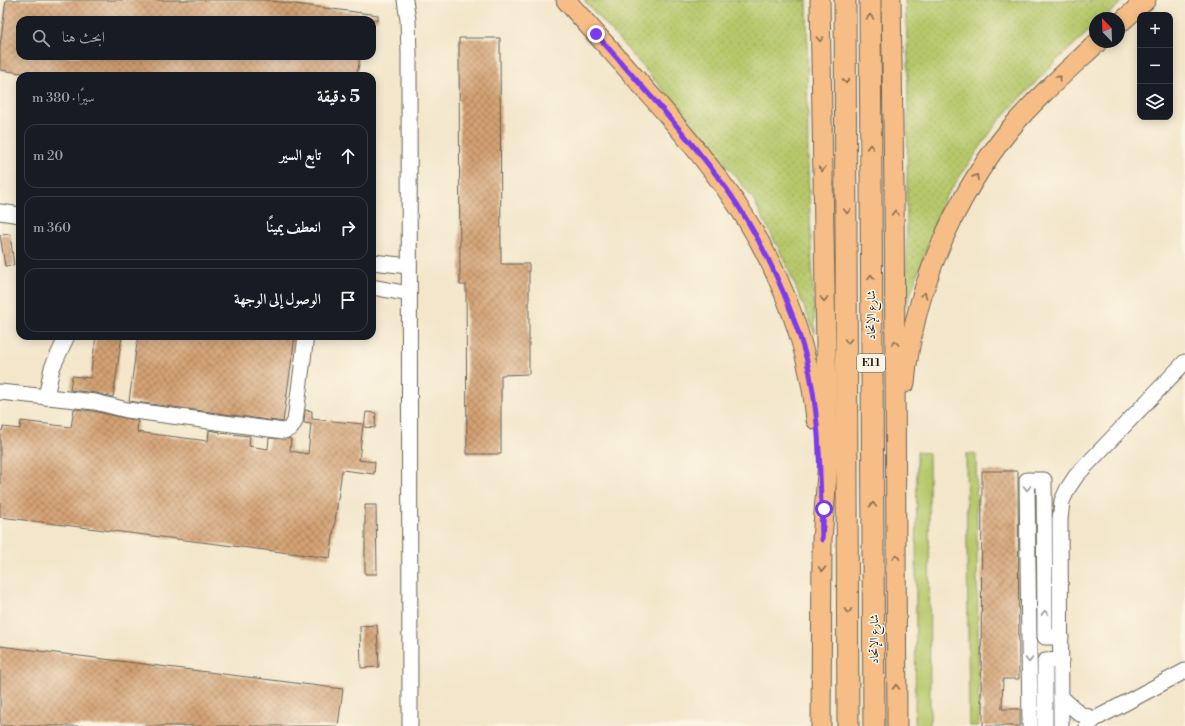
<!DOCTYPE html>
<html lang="ar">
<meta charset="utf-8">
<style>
:root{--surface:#171b24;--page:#20242c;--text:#f1f3f6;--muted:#9ea1a6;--line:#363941}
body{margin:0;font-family:"Libre Bodoni",Amiri,serif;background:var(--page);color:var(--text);direction:rtl}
.controls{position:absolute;right:12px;top:12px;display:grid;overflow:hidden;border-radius:8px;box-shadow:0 2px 10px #0003}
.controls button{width:36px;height:36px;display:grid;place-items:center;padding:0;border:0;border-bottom:1px solid var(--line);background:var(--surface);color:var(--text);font:20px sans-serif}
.compass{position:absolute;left:1089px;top:12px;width:36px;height:36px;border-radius:50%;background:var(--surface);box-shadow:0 2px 10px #0003;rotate:337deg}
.stop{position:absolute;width:12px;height:12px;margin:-9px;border:3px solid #7c3aed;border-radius:50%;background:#fff}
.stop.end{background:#7c3aed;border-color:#fff;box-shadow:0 1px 4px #0008}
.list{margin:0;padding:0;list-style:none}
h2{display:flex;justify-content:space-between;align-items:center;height:52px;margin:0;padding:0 16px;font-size:17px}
h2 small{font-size:13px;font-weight:400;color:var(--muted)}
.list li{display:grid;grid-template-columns:26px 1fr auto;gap:12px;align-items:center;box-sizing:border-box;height:64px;margin:0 8px 8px;padding:0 8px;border:1px solid var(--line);border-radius:12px}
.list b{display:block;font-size:15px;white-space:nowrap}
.list em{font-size:13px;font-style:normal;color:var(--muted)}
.icon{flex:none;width:22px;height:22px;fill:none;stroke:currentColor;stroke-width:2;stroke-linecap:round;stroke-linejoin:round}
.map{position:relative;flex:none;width:1185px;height:726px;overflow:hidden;direction:ltr}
.search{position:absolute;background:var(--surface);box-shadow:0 2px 10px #0003;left:16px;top:16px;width:360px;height:44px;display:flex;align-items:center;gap:10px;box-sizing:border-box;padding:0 14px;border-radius:12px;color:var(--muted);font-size:15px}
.panel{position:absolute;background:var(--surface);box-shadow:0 2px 10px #0003;left:16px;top:72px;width:360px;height:268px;border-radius:12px;direction:rtl}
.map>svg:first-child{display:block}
.grass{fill:url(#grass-dots);stroke:#697244}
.green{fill:#b6c86b;stroke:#697244}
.building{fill:url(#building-cross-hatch)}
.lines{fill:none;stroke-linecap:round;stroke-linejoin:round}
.minor-casing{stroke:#676359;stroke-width:17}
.major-casing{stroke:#676359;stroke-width:21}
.highway-casing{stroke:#676359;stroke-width:23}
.minor{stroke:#fff;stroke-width:15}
.major{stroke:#f6be86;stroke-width:19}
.highway{stroke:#f6be86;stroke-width:21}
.oneway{stroke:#896d51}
.oneway2{stroke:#999}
.route{stroke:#7c3aed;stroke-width:5}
.labels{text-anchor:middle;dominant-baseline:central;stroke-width:3;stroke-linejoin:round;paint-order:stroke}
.shield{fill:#fcf5e5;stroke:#5f5d58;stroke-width:1}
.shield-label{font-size:11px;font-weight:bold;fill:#1c1c1c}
.street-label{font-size:12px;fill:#1c1c1c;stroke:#fcf5e5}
</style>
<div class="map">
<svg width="1185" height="726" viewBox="0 0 1185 726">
<defs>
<pattern id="grass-dots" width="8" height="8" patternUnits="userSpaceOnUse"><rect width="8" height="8" fill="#b6c86b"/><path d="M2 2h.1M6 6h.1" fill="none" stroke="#9cab5c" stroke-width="1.8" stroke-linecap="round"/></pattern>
<pattern id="building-cross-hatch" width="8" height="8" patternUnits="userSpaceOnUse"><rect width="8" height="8" fill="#d3a173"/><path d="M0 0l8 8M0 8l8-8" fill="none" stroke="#aa825e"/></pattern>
</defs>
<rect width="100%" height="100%" fill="#fcf5e5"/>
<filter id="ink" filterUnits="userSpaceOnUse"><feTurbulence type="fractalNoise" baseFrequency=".025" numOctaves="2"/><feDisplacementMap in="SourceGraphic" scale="8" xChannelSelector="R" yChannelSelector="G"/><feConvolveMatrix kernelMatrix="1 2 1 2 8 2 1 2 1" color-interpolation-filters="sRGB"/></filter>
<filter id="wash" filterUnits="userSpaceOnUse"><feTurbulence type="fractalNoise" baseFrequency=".012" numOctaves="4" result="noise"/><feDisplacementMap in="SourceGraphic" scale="16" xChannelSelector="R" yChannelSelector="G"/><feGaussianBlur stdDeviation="0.9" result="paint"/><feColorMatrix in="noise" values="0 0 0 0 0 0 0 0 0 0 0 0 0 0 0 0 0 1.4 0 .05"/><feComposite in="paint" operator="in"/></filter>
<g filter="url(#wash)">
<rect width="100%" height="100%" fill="#f3e6ca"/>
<!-- grass -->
<g class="grass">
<path d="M 584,0 L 807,0 L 808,169 L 815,334 L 785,261 L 753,199 L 703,135 Z"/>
<path d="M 905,0 L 1124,0 L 1104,18 L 1095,18 L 1095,26 L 1056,61 L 997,123 L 943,201 L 906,307 L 908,59 Z"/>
</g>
<!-- green -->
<g class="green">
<path d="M 917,452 L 929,453 L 930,726 L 915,726 Z"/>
<path d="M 966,454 L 976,454 L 979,726 L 969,726 Z"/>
</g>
<g id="blocks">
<!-- building -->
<g class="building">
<path d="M 6,0 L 264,0 L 378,15 L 378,20 L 20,20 L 20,56 L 360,56 L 357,76 L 44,76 L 0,70 L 0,46 Z"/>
<path d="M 459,38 L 500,38 L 501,264 L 529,264 L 529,374 L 501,375 L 501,454 L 467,454 L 466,285 L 460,285 Z"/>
<path d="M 10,234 L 14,265 L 5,266 L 0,235 Z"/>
<path d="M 96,336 L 122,336 L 113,397 L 96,393 L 70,390 L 72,376 L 90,378 Z"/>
<path d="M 138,336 L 295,336 L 283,422 L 129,401 Z"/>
<path d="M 74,409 L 93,411 L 138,421 L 137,432 L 208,441 L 209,430 L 220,432 L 220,433 L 250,436 L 249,446 L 268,449 L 269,438 L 291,439 L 290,451 L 308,454 L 311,424 L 304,423 L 305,410 L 312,411 L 312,419 L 363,424 L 359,460 L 375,462 L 374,474 L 342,470 L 330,558 L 0,517 L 0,430 L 2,431 L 3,427 L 20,429 L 21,421 L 71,427 Z"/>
<path d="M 366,412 L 376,413 L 375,428 L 364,427 Z"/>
<path d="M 982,471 L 1018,471 L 1019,679 L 1003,679 L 1002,709 L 1020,709 L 1020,726 L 983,726 L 983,702 L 981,702 Z"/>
<path d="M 365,505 L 376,505 L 377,574 L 365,574 Z"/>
<path d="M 377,625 L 379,667 L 361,668 L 360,626 Z"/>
<path d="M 0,646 L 343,689 L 338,726 L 0,726 Z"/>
</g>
</g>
</g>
<g filter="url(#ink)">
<use href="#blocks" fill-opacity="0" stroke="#676359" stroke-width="1"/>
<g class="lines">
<defs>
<g id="minor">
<path d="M 405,0 L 408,20 L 409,54 L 410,726"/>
<path d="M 0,212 L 20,215"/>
<path d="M 372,262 L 409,266"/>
<path d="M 372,287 L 409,294"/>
<path d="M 0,392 L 95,402 L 127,410 L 284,431 L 291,428 L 295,421 L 306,336"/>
<path d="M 46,397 L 52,368 L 67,336"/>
<path d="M 1061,697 L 1080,714 L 1095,719"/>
<path d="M 1030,726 L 1027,480 L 1044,480 L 1045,637 L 1061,637"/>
<path d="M 1045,726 L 1045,661 L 1061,660"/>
<path d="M 1061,726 L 1060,520 L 1062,501 L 1068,488 L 1076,476 L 1185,362"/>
<path d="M 1087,726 L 1095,719 L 1185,671"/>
</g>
<g id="major">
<path d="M 566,0 C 620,62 678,122 726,189 C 774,255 809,339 816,420"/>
<path d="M 820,0 L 828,461 L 822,540 L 821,726"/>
<path d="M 891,0 L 894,188 L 897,726"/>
<path d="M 1119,24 L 1146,0"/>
<path d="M 905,383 C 913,293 953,199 1010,129 C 1037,97 1068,70 1098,42"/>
</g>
<g id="highway">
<path d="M 845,0 L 848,726"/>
<path d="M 870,0 L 874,726"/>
</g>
</defs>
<!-- minor casing -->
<use href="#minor" class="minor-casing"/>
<!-- major casing -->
<use href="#major" class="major-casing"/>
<!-- highway casing -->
<use href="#highway" class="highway-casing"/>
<!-- minor -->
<use href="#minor" class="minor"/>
<!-- major -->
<use href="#major" class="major"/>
<!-- highway -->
<use href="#highway" class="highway"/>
</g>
<!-- one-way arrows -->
<defs><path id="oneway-chevron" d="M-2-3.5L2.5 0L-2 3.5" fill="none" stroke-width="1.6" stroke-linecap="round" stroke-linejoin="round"/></defs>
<g class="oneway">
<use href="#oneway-chevron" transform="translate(870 17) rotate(-90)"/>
<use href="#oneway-chevron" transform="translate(820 39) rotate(89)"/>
<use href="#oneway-chevron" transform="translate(1059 78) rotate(-42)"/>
<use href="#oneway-chevron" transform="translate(846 81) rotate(89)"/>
<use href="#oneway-chevron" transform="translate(870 147) rotate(-90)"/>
<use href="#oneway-chevron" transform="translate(822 169) rotate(89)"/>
<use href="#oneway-chevron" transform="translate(976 177) rotate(-59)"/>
<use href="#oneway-chevron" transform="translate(847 211) rotate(90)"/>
<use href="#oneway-chevron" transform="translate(895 213) rotate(-90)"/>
<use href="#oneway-chevron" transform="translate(871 277) rotate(-90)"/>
<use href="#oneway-chevron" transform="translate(924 295) rotate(-72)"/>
<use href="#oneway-chevron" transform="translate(824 299) rotate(89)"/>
<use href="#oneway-chevron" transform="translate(848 341) rotate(90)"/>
<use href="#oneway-chevron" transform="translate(895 343) rotate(-90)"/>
<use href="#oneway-chevron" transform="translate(873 505) rotate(-90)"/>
<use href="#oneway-chevron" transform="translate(896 557) rotate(-90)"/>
<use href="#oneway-chevron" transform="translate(822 569) rotate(90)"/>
<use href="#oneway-chevron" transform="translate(848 611) rotate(90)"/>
<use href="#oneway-chevron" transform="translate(896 687) rotate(-91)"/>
</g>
<g class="oneway2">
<use href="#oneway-chevron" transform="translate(1027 488) rotate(89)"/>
<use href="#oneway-chevron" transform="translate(1045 613) rotate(-91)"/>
<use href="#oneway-chevron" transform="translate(1029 660) rotate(89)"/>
</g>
</g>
<g class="lines" filter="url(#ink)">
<!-- route -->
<path class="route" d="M 596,34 C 640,85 687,134 726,188 C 761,237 790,300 806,357 C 821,416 820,479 822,540 L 824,509"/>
</g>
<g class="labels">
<!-- shield labels -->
<rect class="shield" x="857" y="354" width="28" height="18" rx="3"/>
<g class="shield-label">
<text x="871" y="363">E11</text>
</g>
<!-- street labels -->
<g class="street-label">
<text transform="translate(871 315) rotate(-90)">شارع الإتحاد</text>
<text transform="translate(874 639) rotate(-90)">شارع الإتحاد</text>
</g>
</g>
</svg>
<div class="controls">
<button>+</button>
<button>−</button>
<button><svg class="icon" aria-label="layers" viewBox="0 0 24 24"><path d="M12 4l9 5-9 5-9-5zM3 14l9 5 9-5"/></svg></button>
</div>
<svg class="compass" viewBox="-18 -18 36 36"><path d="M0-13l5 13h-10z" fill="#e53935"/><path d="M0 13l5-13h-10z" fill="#9ea1a6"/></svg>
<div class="stop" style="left:824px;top:509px"></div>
<div class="stop end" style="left:596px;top:34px"></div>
<div class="search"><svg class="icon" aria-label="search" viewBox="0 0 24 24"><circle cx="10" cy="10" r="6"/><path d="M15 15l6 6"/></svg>ابحث هنا</div>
<section class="panel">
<h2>5 دقيقة<small>سيرًا · 380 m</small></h2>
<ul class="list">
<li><svg class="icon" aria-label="ahead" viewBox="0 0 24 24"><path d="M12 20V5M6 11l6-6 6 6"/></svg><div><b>تابع السير</b></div><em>20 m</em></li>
<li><svg class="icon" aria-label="right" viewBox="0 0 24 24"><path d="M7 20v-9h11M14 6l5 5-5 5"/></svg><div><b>انعطف يمينًا</b></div><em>360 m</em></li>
<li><svg class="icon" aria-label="arrive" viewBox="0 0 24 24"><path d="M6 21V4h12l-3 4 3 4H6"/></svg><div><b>الوصول إلى الوجهة</b></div></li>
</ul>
</section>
</div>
